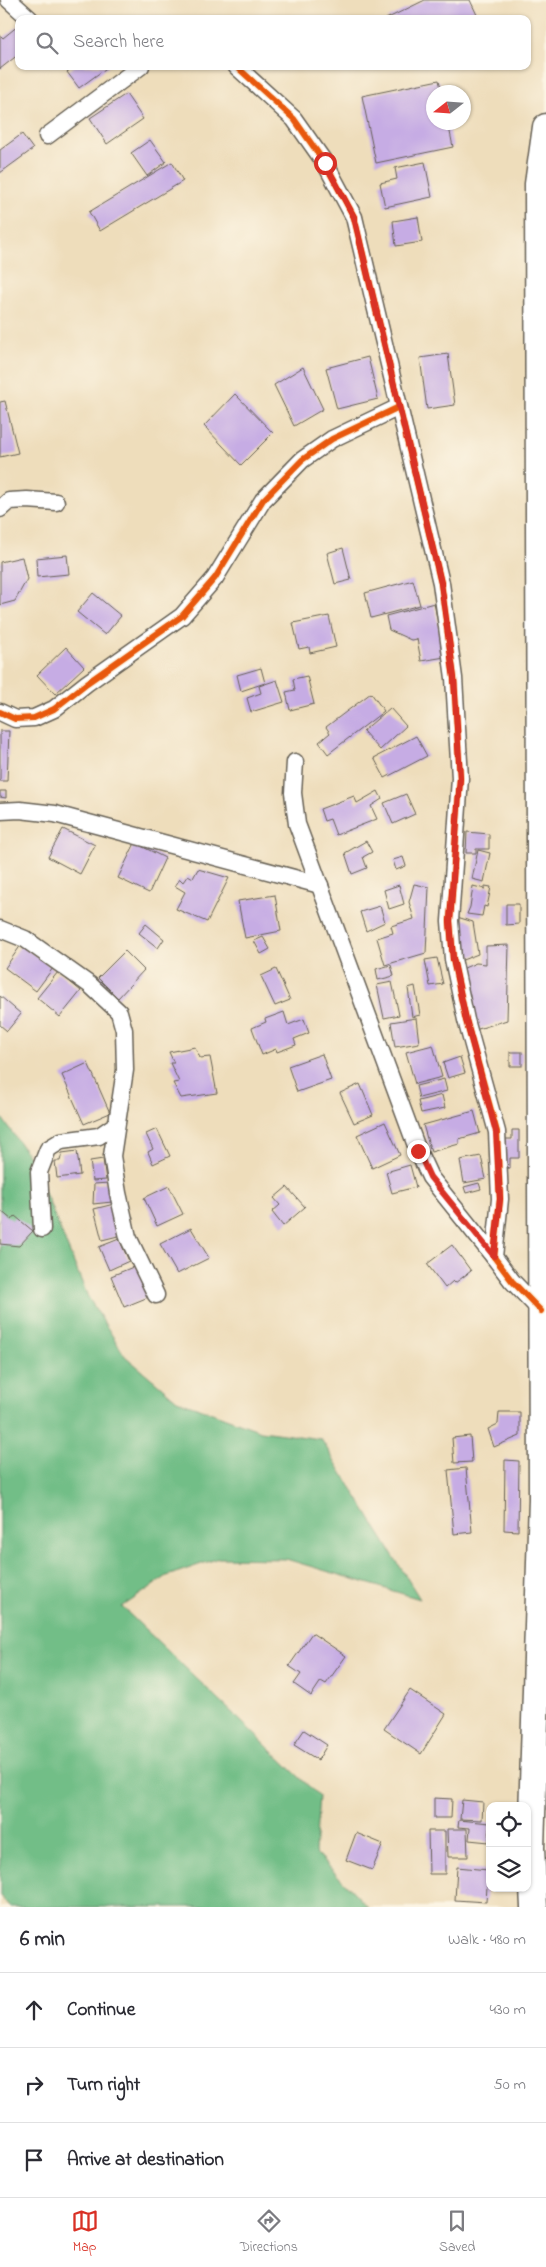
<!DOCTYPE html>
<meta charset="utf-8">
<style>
:root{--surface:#fff;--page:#f2f2f3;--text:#2b2b33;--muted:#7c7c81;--line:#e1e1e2;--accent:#d93025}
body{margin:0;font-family:"Indie Flower",sans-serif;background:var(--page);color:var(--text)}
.controls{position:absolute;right:15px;bottom:15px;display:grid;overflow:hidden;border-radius:10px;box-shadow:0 1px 4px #0004}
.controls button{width:45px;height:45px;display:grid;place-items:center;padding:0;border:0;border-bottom:1px solid var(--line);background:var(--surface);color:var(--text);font:25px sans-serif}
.compass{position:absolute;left:426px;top:85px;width:45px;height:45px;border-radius:50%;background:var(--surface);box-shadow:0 1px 4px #0004;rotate:253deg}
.stop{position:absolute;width:15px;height:15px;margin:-11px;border:4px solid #d93025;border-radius:50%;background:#fff}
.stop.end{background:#d93025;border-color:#fff;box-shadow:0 1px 5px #0008}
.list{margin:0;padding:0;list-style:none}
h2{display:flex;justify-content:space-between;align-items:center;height:65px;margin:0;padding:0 20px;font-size:21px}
h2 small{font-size:16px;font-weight:400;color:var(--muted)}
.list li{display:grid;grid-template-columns:32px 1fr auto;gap:15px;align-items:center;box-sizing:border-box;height:75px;padding:0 20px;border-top:1px solid var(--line)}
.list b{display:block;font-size:19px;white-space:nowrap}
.list em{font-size:16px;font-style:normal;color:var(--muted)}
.icon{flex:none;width:28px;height:28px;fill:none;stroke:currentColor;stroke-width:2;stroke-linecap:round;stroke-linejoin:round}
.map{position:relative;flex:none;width:546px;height:1907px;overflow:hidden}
.search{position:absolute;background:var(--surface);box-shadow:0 1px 4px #0004;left:15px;right:15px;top:15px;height:55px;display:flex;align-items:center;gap:12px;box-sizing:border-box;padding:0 18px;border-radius:10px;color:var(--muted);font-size:19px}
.sheet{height:290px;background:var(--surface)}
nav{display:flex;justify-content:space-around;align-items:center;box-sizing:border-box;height:70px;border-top:1px solid var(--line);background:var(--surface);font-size:14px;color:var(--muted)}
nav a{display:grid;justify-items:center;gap:2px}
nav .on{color:var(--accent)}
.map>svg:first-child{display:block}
.forest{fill:#72be87;stroke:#476d52}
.building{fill:#c6ace4}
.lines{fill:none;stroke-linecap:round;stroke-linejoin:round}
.minor-casing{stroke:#666054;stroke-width:19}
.primary-casing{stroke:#666054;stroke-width:29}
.minor{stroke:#fff;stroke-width:16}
.primary{stroke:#fff;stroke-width:26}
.cycleway-casing{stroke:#fcf5e5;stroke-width:9}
.cycleway{stroke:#e8590c;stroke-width:6}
.route{stroke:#d93025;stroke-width:6}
</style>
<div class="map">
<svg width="546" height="1907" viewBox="0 0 546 1907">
<rect width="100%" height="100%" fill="#fcf5e5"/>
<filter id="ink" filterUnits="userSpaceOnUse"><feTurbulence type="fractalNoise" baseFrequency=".02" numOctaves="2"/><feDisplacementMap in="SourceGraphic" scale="10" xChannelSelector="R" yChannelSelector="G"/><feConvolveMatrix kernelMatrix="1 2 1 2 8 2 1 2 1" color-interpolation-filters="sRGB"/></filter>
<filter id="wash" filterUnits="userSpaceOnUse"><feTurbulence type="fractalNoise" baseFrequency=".0096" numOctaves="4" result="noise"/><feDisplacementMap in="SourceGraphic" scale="20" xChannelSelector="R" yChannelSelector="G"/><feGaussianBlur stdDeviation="1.12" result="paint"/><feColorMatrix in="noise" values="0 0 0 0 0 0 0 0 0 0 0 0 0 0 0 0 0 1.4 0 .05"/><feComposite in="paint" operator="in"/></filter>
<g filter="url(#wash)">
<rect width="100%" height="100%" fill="#edb"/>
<!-- forest -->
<path class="forest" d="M 0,1115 L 32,1161 L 88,1297 L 125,1356 L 177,1400 L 261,1431 L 321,1439 L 420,1599 L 286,1559 L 219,1558 L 167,1576 L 122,1607 L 319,1796 L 315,1852 L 368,1907 L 9,1907 L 0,1896 Z"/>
<g id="blocks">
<!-- building -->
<g class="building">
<path d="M 425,0 L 470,0 L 477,15 L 469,19 L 386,19 Z"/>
<path d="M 19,25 L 19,54 L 0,69 L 0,35 L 3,38 Z"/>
<path d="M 75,66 L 109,66 L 79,88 L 67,72 Z"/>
<path d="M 439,80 L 442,92 L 434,92 L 434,122 L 448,122 L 453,147 L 376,163 L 362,96 Z"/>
<path d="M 126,94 L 143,119 L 107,144 L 90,118 Z"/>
<path d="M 22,134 L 33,149 L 0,173 L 0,150 Z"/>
<path d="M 150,140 L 166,162 L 147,176 L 131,153 Z"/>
<path d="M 172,162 L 183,181 L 100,231 L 89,212 Z"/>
<path d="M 425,162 L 432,197 L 385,207 L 380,183 L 397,179 L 395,168 Z"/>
<path d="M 418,217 L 422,242 L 396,246 L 393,221 Z"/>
<path d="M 448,354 L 455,405 L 427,409 L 420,358 Z"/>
<path d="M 368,357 L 378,399 L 337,409 L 326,368 Z"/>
<path d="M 303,367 L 323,409 L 294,426 L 274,385 Z"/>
<path d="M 235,394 L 273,433 L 241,465 L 204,426 Z"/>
<path d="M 5,401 L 18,453 L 0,457 L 0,402 Z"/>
<path d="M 343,548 L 351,580 L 335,584 L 327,553 Z"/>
<path d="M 67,555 L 69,574 L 37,577 L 36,558 Z"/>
<path d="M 22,557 L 27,579 L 15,601 L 0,605 L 0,562 Z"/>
<path d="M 413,580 L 420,605 L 371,618 L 365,593 Z"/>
<path d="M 93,593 L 121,616 L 105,635 L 77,612 Z"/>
<path d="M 434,603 L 445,657 L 421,661 L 417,639 L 411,640 L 389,630 L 386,616 Z"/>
<path d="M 329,616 L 336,647 L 310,653 L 309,647 L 299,649 L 293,623 Z"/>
<path d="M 66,647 L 84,667 L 55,694 L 37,675 Z"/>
<path d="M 261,668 L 265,683 L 241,691 L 237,675 Z"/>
<path d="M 307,676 L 314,704 L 290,710 L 286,692 L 295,690 L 293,679 Z"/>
<path d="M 277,680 L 284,702 L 251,712 L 247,698 L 261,693 L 259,686 Z"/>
<path d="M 371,693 L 384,711 L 328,754 L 319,742 L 330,733 L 326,727 Z"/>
<path d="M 390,708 L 406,726 L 380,750 L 363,731 Z"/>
<path d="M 0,731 L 9,731 L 7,781 L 0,781 Z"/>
<path d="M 416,736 L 427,756 L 385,778 L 374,758 Z"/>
<path d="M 0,791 L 6,791 L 6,798 L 0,797 Z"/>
<path d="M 378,791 L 382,799 L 371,806 L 377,819 L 336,835 L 330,819 L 324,821 L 320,809 L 354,796 L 357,803 Z"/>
<path d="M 406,794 L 415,814 L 393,824 L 384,803 Z"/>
<path d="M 63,829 L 95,845 L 80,874 L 48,857 Z"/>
<path d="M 467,832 L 489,834 L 489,849 L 476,849 L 476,853 L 466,853 Z"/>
<path d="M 366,841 L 372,852 L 363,857 L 367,868 L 352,874 L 345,853 Z"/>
<path d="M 135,843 L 165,858 L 149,893 L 118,878 Z"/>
<path d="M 478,850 L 490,853 L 484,882 L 472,879 Z"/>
<path d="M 403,857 L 406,866 L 396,870 L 393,860 Z"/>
<path d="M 198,869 L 229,878 L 207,922 L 176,909 L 185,892 L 175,886 L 180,879 L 183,882 L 188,875 L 193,878 Z"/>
<path d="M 414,884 L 429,887 L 426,953 L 385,965 L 377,938 L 393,933 L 391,926 L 414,919 L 409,902 Z"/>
<path d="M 399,885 L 404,904 L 389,909 L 384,890 Z"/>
<path d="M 473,886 L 485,889 L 485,886 L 491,887 L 487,907 L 484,906 L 482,916 L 467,914 L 470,907 Z"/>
<path d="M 275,895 L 281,931 L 245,938 L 238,901 Z"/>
<path d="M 506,904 L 519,904 L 519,924 L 506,925 Z"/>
<path d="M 380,906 L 385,922 L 366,931 L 360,912 Z"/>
<path d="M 454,916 L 473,922 L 478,954 L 460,961 Z"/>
<path d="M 146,924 L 164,939 L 158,948 L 139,933 Z"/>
<path d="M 263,937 L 270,949 L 261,954 L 254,941 Z"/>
<path d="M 21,945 L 53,968 L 36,991 L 5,968 Z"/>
<path d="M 509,945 L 507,1020 L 475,1030 L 457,971 L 476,963 L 486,964 L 486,946 Z"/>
<path d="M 125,951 L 144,970 L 118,998 L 98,978 Z"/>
<path d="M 437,958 L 443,984 L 430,986 L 425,960 Z"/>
<path d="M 391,965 L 394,976 L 378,980 L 376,969 Z"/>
<path d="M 276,969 L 290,1000 L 275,1006 L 261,976 Z"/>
<path d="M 58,972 L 81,991 L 60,1017 L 37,998 Z"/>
<path d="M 392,982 L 399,1015 L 384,1018 L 377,985 Z"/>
<path d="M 415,986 L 420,1015 L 412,1017 L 408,988 Z"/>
<path d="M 0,996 L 21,1014 L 7,1031 L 0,1025 Z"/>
<path d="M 284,1012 L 288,1025 L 304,1019 L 309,1033 L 294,1039 L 296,1045 L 277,1052 L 276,1049 L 262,1055 L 252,1028 L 266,1022 L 265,1019 Z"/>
<path d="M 416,1018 L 419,1043 L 395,1047 L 391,1022 Z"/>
<path d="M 433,1045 L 442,1077 L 415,1084 L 406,1052 Z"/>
<path d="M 195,1047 L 200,1058 L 210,1057 L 217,1093 L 181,1098 L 173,1083 L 179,1082 L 170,1063 L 174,1063 L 169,1052 Z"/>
<rect x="510" y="1052" width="12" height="14"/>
<path d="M 322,1054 L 331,1080 L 297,1092 L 288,1066 Z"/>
<path d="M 460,1057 L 465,1073 L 448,1078 L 443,1063 Z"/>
<path d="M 88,1063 L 110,1113 L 84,1124 L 62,1075 Z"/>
<path d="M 444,1079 L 447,1091 L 419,1098 L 416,1086 Z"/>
<path d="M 360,1084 L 373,1115 L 354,1123 L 340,1093 Z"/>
<path d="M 442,1095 L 445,1108 L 421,1113 L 418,1101 Z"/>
<path d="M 474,1111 L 480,1133 L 459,1139 L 459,1144 L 431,1152 L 423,1125 Z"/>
<path d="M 385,1122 L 400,1155 L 372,1168 L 357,1135 Z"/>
<path d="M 157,1129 L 170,1156 L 153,1164 L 148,1152 L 153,1149 L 146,1134 Z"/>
<path d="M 512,1130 L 519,1130 L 519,1158 L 510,1158 L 510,1168 L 501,1169 L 501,1139 L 512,1139 Z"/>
<path d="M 77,1151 L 80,1175 L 57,1178 L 55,1161 L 60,1161 L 62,1153 Z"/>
<path d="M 481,1156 L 486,1179 L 464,1183 L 460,1160 Z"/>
<path d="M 103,1159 L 106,1180 L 93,1181 L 90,1161 Z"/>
<path d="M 410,1165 L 416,1187 L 392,1193 L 386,1172 Z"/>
<path d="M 109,1183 L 112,1202 L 93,1204 L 94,1184 Z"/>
<path d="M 479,1183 L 481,1189 L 466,1193 L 464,1187 Z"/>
<path d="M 169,1186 L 183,1214 L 157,1226 L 144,1198 Z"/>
<path d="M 287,1187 L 305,1207 L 283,1226 L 272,1212 L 280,1205 L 274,1198 Z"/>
<path d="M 114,1204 L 122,1235 L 102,1240 L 94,1209 Z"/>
<path d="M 0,1210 L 12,1220 L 15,1216 L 33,1231 L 19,1246 L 0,1244 Z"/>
<path d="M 191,1228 L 209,1258 L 177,1274 L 160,1244 Z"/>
<path d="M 119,1239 L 129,1261 L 109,1270 L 99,1247 Z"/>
<path d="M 452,1245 L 471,1271 L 455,1283 L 453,1281 L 445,1288 L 427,1264 Z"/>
<path d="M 138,1265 L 151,1296 L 124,1307 L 111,1276 Z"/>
<path d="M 499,1412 L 520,1412 L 520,1436 L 494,1447 L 488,1429 L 498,1424 Z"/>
<path d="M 470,1436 L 472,1462 L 454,1463 L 452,1438 Z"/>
<path d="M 505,1460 L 519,1461 L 518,1531 L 504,1530 Z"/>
<path d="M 466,1468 L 472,1532 L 454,1534 L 448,1470 Z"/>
<path d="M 312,1633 L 346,1656 L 326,1684 L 321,1681 L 311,1696 L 294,1684 L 301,1674 L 289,1666 Z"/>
<path d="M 410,1690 L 446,1714 L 421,1754 L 384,1729 Z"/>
<path d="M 304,1730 L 327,1745 L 318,1760 L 294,1745 Z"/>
<path d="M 434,1798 L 452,1799 L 451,1818 L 434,1818 Z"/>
<path d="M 462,1800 L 483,1802 L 482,1820 L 460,1819 Z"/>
<path d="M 459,1820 L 490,1823 L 489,1842 L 469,1840 L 470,1828 L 458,1827 Z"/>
<path d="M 447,1829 L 467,1829 L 468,1857 L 448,1857 Z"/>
<path d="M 428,1831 L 445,1831 L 445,1874 L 429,1874 Z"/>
<path d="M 356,1833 L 383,1844 L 372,1870 L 346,1860 Z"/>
<path d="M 457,1867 L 488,1870 L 486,1902 L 455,1900 Z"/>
</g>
</g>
</g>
<g filter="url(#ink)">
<use href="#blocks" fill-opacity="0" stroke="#666054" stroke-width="1"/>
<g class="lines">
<defs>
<g id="minor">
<path d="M 9,0 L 30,19"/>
<path d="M 236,66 L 294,119 L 325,163 L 354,217 L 441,583 L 454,678 L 460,778 L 450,921 L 453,959 L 466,1020 L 497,1132 L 500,1199 L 494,1257 L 512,1281 L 541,1311"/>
<path d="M 47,136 L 141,66"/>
<path d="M 0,509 L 9,501 L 27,500 L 56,502"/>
<path d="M 0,712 L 15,719 L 34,718 L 54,709 L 87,683 L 182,616 L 215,578 L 263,500 L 302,460 L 332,439 L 399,407"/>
<path d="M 295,762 L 293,793 L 297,824 L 418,1151 L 430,1177 L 494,1257"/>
<path d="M 0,811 L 20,810 L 55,814 L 320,885"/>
<path d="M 0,929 L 25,939 L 90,985 L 119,1012 L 124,1030 L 125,1070 L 112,1156 L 118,1193 L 128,1237 L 156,1295"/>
<path d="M 42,1229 L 39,1172 L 48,1149 L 61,1141 L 99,1136 L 115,1125"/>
</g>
<path id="primary" d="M 534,1907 L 531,1848 L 542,1499 L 538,184 L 546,127"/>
</defs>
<!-- minor casing -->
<use href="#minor" class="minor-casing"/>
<!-- primary casing -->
<use href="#primary" class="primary-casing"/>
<!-- minor -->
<use href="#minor" class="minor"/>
<!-- primary -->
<use href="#primary" class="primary"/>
<defs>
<g id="cycleway">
<path d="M 236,66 L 294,119 L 325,163 L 354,217 L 441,583 L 454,678 L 460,778 L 450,921 L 453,959 L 466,1020 L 497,1132 L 500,1199 L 494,1257 L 512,1281 L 541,1311"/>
<path d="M 0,712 L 15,719 L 34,718 L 54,709 L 87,683 L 182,616 L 215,578 L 263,500 L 302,460 L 332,439 L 399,407"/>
</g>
</defs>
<!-- cycleway casing -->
<use href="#cycleway" class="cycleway-casing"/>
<!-- cycleway -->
<use href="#cycleway" class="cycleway"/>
</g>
</g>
<g class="lines" filter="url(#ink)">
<!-- route -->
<path class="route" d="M 325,163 L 354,217 L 441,583 L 454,678 L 460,778 L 450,921 L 453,959 L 466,1020 L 496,1132 L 500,1199 L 494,1256 L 430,1177 L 418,1151"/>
</g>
</svg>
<div class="controls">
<button><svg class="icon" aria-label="locate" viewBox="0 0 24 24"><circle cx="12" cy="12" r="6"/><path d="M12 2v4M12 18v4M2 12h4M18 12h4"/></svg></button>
<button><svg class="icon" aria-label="layers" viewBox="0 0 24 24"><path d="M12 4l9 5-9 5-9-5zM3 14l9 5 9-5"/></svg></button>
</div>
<svg class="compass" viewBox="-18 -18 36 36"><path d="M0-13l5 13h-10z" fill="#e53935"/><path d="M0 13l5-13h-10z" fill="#7c7c81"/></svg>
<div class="stop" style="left:325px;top:163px"></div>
<div class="stop end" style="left:418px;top:1151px"></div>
<div class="search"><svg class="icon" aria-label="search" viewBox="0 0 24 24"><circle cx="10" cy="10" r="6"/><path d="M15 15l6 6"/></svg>Search here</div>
</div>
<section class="sheet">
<h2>6 min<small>Walk · 480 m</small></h2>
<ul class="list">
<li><svg class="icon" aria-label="ahead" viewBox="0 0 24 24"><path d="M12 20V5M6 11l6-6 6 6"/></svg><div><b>Continue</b></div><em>430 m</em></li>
<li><svg class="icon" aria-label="right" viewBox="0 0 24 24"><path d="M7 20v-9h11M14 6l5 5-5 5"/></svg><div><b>Turn right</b></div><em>50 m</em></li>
<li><svg class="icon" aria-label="arrive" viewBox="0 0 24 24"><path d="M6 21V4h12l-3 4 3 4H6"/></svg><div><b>Arrive at destination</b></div></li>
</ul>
</section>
<nav>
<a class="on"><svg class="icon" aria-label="map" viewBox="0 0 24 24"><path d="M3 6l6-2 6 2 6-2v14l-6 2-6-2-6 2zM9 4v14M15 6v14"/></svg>Map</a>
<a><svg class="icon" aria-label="directions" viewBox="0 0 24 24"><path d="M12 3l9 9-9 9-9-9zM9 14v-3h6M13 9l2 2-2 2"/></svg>Directions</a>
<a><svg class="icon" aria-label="saved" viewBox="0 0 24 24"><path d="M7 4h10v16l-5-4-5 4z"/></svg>Saved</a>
</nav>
